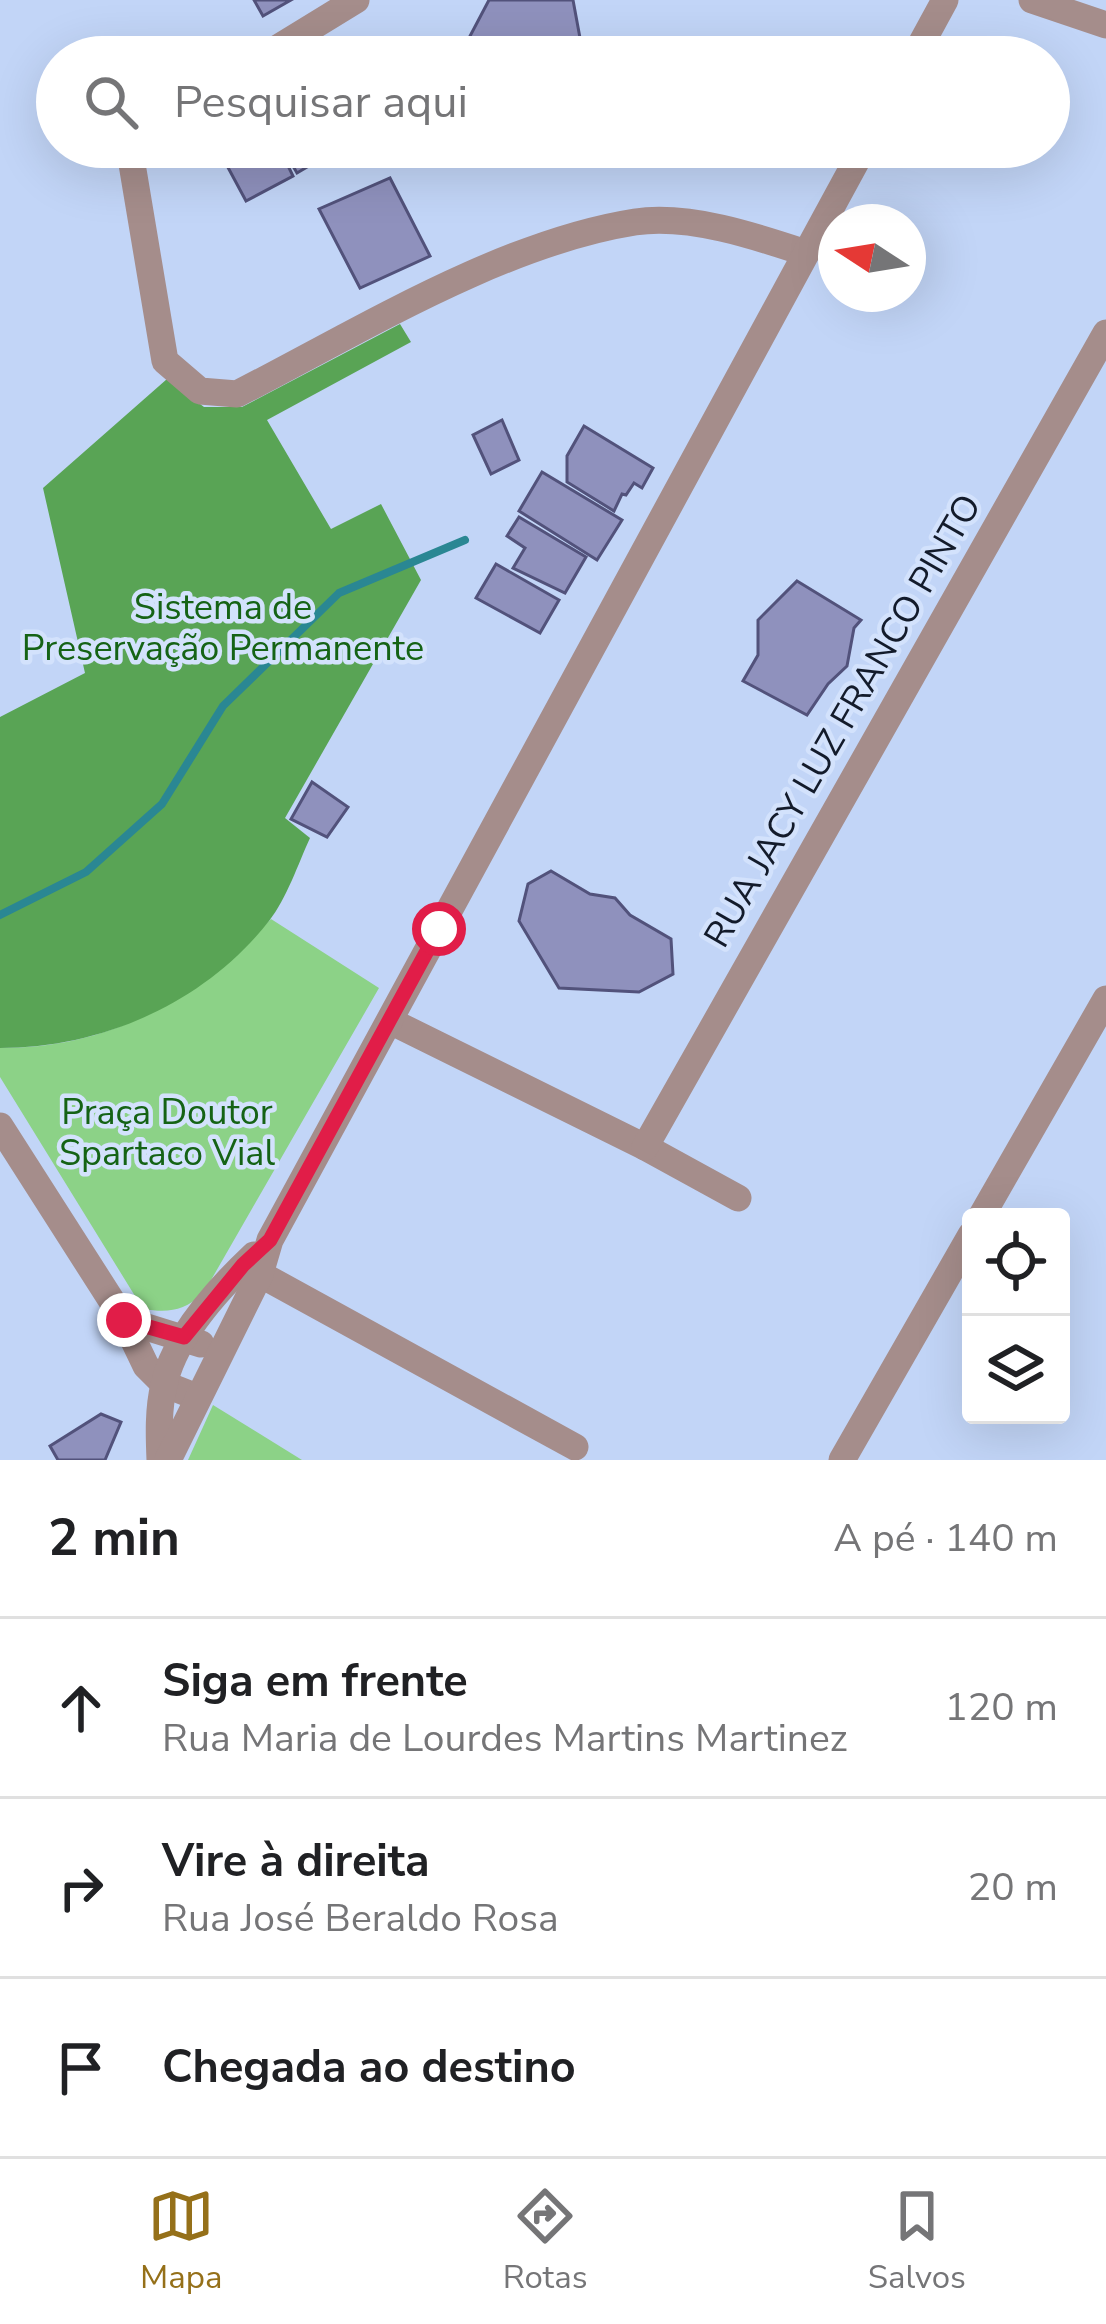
<!DOCTYPE html>
<html lang="pt">
<meta charset="utf-8">
<style>
:root{--surface:#fff;--page:#f2f2f2;--text:#202124;--muted:#757577;--line:#e0e0e0;--accent:#957019}
body{margin:0;font-family:"Nunito Sans",sans-serif;background:var(--page);color:var(--text)}
.controls{position:absolute;right:36px;bottom:36px;display:grid;overflow:hidden;border-radius:12px;box-shadow:0 12px 48px #0002}
.controls button{width:108px;height:108px;display:grid;place-items:center;padding:0;border:0;border-bottom:3px solid var(--line);background:var(--surface);color:var(--text);font:60px sans-serif}
.compass{position:absolute;left:818px;top:204px;width:108px;height:108px;border-radius:50%;background:var(--surface);box-shadow:0 12px 48px #0002;rotate:282deg}
.stop{position:absolute;width:36px;height:36px;margin:-27px;border:9px solid #e11d48;border-radius:50%;background:#fff}
.stop.end{background:#e11d48;border-color:#fff;box-shadow:0 3px 12px #0008}
.list{margin:0;padding:0;list-style:none}
h2{display:flex;justify-content:space-between;align-items:center;height:156px;margin:0;padding:0 48px;font-size:51px}
h2 small{font-size:39px;font-weight:400;color:var(--muted)}
.list li{display:grid;grid-template-columns:78px 1fr auto;gap:36px;align-items:center;box-sizing:border-box;height:180px;padding:0 48px;border-top:3px solid var(--line)}
.list b{display:block;font-size:45px;white-space:nowrap}
.list p{margin:0;font-size:39px;white-space:nowrap;color:var(--muted)}
.list em{font-size:39px;font-style:normal;color:var(--muted)}
.icon{flex:none;width:66px;height:66px;fill:none;stroke:currentColor;stroke-width:2;stroke-linecap:round;stroke-linejoin:round}
.map{position:relative;flex:none;width:1106px;height:1460px;overflow:hidden}
.search{position:absolute;background:var(--surface);box-shadow:0 12px 48px #0002;left:36px;right:36px;top:36px;height:132px;display:flex;align-items:center;gap:30px;box-sizing:border-box;padding:0 42px;border-radius:66px;color:var(--muted);font-size:45px}
.sheet{height:696px;background:var(--surface)}
nav{display:flex;justify-content:space-around;align-items:center;box-sizing:border-box;height:168px;border-top:3px solid var(--line);background:var(--surface);font-size:33px;color:var(--muted)}
nav a{display:grid;justify-items:center;gap:6px}
nav .on{color:var(--accent)}
.map>svg:first-child{display:block}
.green{fill:#8cd287}
.forest{fill:#59a455}
.lines{fill:none;stroke-linecap:round;stroke-linejoin:round}
.stream{stroke:#2a8793;stroke-width:8}
.building{fill:#8f91bd;stroke:#52527b;stroke-width:3}
.minor{stroke:#a58d8b;stroke-width:27}
.route{stroke:#e11d48;stroke-width:15}
.labels{text-anchor:middle;dominant-baseline:central;stroke-width:9;stroke-linejoin:round;paint-order:stroke}
.park-label{font-size:36px;fill:#156315;stroke:#d3e2fc}
.street-label{font-size:36px;fill:#131b2b;stroke:#d3e2fc}
</style>
<div class="map">
<svg width="1106" height="1460" viewBox="0 0 1106 1460">
<rect width="100%" height="100%" fill="#c2d5f7"/>
<!-- green -->
<g class="green">
<path d="M 271,919 L 379,988 L 203,1294 C 183,1311 169,1313 143,1309 L 0,1077 L 0,1048 C 114,1048 193,999 271,919 Z"/>
<path d="M 213,1405 L 302,1460 L 188,1460 Z"/>
</g>
<!-- forest -->
<path class="forest" d="M 400,324 L 411,342 L 267,420 L 331,529 L 381,504 L 421,580 L 285,818 L 310,838 C 298,864 287,898 269,921 C 205,1003 102,1048 0,1048 L 0,717 L 85,673 L 43,488 L 167,379 L 204,407 L 242,407 Z"/>
<g class="lines">
<!-- stream -->
<path class="stream" d="M 0,915 L 86,872 L 162,804 L 223,706 L 339,593 L 465,540"/>
</g>
<!-- building -->
<g class="building">
<path d="M 254,0 L 291,0 L 263,16 Z"/>
<path d="M 489,0 L 573,0 L 580,38 L 547,57 L 459,57 Z"/>
<path d="M 217,147 L 279,147 L 293,176 L 246,201 Z"/>
<path d="M 282,147 L 341,147 L 297,173 Z"/>
<path d="M 390,178 L 430,256 L 360,288 L 319,209 Z"/>
<path d="M 502,420 L 519,460 L 491,474 L 473,435 Z"/>
<path d="M 584,426 L 653,468 L 642,488 L 634,483 L 626,495 L 622,494 L 614,511 L 567,482 L 567,456 Z"/>
<path d="M 542,472 L 622,520 L 597,560 L 519,511 Z"/>
<path d="M 519,517 L 586,557 L 565,593 L 513,568 L 525,548 L 507,536 Z"/>
<path d="M 496,564 L 559,600 L 540,633 L 476,598 Z"/>
<path d="M 797,581 L 861,620 L 854,628 L 847,666 L 828,684 L 807,715 L 743,681 L 758,655 L 758,620 Z"/>
<path d="M 312,782 L 348,807 L 327,837 L 291,819 Z"/>
<path d="M 551,871 L 590,894 L 615,898 L 630,915 L 671,939 L 673,974 L 639,992 L 559,988 L 519,921 L 528,884 Z"/>
<path d="M 101,1414 L 121,1422 L 105,1460 L 58,1460 L 50,1446 Z"/>
</g>
<g class="lines">
<!-- minor -->
<g class="minor">
<path d="M 1032,0 L 1106,25"/>
<path d="M 263,57 L 356,0"/>
<path d="M 914,57 L 945,0"/>
<path d="M 139,147 L 131,158 L 165,361 L 200,391 L 237,394 C 358,332 501,243 635,222 C 689,214 755,236 806,253"/>
<path d="M 390,1021 L 645,1147 L 738,1198"/>
<path d="M 0,1126 L 124,1320 L 146,1366 L 164,1384 L 197,1397"/>
<path d="M 645,1147 L 1106,333"/>
<path d="M 981,1217 L 1106,999"/>
<path d="M 247,1267 L 575,1447"/>
<path d="M 124,1320 L 201,1344"/>
<path d="M 160,1460 C 159,1436 158,1409 164,1385 C 174,1337 219,1288 254,1255"/>
<path d="M 168,1460 L 260,1274 L 270,1240 L 864,147"/>
<path d="M 842,1460 L 971,1235"/>
</g>
</g>
<g class="lines">
<!-- route -->
<path class="route" d="M 124,1320 L 184,1337 L 243,1265 L 270,1240 L 439,929"/>
</g>
<g class="labels">
<!-- park labels -->
<g class="park-label">
<text x="223" y="607">Sistema de<tspan x="223" dy="41">Preservação Permanente</tspan></text>
<text x="167" y="1112">Praça Doutor<tspan x="167" dy="41">Spartaco Vial</tspan></text>
</g>
<!-- street labels -->
<g class="street-label">
<text transform="translate(843 721) rotate(-60)">RUA JACY LUZ FRANCO PINTO</text>
</g>
</g>
</svg>
<div class="controls">
<button><svg class="icon" aria-label="locate" viewBox="0 0 24 24"><circle cx="12" cy="12" r="6"/><path d="M12 2v4M12 18v4M2 12h4M18 12h4"/></svg></button>
<button><svg class="icon" aria-label="layers" viewBox="0 0 24 24"><path d="M12 4l9 5-9 5-9-5zM3 14l9 5 9-5"/></svg></button>
</div>
<svg class="compass" viewBox="-18 -18 36 36"><path d="M0-13l5 13h-10z" fill="#e53935"/><path d="M0 13l5-13h-10z" fill="#757577"/></svg>
<div class="stop" style="left:439px;top:929px"></div>
<div class="stop end" style="left:124px;top:1320px"></div>
<div class="search"><svg class="icon" aria-label="search" viewBox="0 0 24 24"><circle cx="10" cy="10" r="6"/><path d="M15 15l6 6"/></svg>Pesquisar aqui</div>
</div>
<section class="sheet">
<h2>2 min<small>A pé · 140 m</small></h2>
<ul class="list">
<li><svg class="icon" aria-label="ahead" viewBox="0 0 24 24"><path d="M12 20V5M6 11l6-6 6 6"/></svg><div><b>Siga em frente</b><p>Rua Maria de Lourdes Martins Martinez</p></div><em>120 m</em></li>
<li><svg class="icon" aria-label="right" viewBox="0 0 24 24"><path d="M7 20v-9h11M14 6l5 5-5 5"/></svg><div><b>Vire à direita</b><p>Rua José Beraldo Rosa</p></div><em>20 m</em></li>
<li><svg class="icon" aria-label="arrive" viewBox="0 0 24 24"><path d="M6 21V4h12l-3 4 3 4H6"/></svg><div><b>Chegada ao destino</b></div></li>
</ul>
</section>
<nav>
<a class="on"><svg class="icon" aria-label="map" viewBox="0 0 24 24"><path d="M3 6l6-2 6 2 6-2v14l-6 2-6-2-6 2zM9 4v14M15 6v14"/></svg>Mapa</a>
<a><svg class="icon" aria-label="directions" viewBox="0 0 24 24"><path d="M12 3l9 9-9 9-9-9zM9 14v-3h6M13 9l2 2-2 2"/></svg>Rotas</a>
<a><svg class="icon" aria-label="saved" viewBox="0 0 24 24"><path d="M7 4h10v16l-5-4-5 4z"/></svg>Salvos</a>
</nav>
